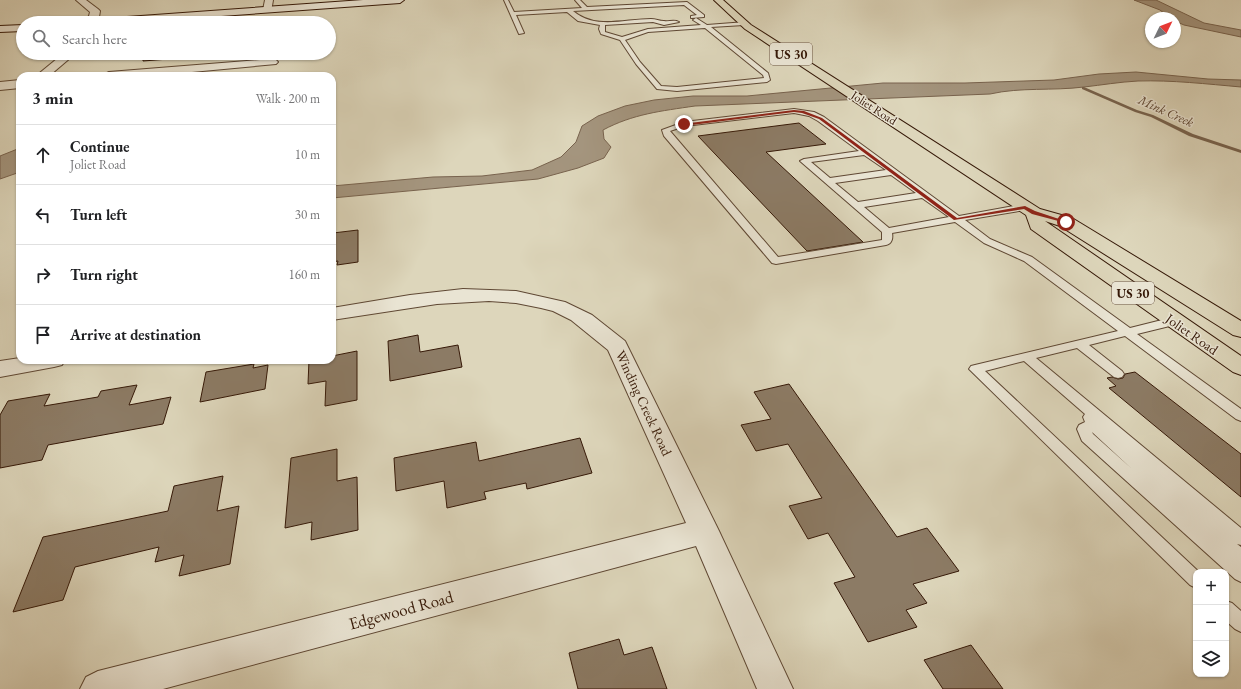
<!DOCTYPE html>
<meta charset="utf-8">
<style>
:root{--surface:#fff;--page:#f6f6f6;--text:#202124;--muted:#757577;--line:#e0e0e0}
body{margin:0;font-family:"EB Garamond",serif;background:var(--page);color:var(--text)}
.controls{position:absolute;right:12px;bottom:12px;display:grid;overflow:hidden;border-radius:8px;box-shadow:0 1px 3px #0004}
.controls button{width:36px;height:36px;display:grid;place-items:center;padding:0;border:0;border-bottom:1px solid var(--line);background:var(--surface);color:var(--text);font:20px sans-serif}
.compass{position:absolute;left:1145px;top:12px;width:36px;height:36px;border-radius:50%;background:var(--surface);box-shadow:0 1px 3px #0004;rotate:47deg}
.stop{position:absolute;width:12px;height:12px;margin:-9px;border:3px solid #8f2418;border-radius:50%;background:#fff}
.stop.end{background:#8f2418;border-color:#fff;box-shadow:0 1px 4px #0008}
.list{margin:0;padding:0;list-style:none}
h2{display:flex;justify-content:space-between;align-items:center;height:52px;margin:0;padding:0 16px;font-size:17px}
h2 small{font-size:13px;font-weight:400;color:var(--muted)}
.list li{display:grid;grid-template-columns:26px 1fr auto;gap:12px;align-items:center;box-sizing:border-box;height:60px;padding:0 16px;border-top:1px solid var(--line)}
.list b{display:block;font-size:15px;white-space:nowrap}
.list p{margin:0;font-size:13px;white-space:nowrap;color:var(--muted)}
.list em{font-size:13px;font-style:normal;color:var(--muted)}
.icon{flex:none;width:22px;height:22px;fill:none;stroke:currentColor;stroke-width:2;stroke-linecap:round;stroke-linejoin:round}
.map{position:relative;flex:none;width:1241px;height:689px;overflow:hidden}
.search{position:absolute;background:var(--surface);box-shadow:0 1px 3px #0004;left:16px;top:16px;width:320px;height:44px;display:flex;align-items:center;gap:10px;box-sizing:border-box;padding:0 14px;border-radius:22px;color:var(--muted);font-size:15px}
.panel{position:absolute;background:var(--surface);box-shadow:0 1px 3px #0004;left:16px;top:72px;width:320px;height:292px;border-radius:12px}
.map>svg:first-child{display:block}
.water{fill:#a4957e;stroke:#78634e}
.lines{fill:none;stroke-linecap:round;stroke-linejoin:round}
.stream{fill:#78634e;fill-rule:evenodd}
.building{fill:#8c7b65;stroke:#351807}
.lane-casing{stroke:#5f4834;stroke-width:2}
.street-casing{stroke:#5f4834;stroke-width:2}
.secondary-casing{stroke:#351807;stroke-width:2}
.primary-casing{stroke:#351807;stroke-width:2}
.lane{fill:#e9e4d3;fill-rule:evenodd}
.street{fill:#e9e4d3;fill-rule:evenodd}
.secondary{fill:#e9e4d3;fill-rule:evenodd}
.primary{fill:#ddd6bb;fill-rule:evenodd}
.route{fill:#8f2418}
.labels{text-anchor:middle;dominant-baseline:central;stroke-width:3;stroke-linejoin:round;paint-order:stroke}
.far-street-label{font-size:12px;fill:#351807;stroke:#e9e4d3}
.shield{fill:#e9e4d3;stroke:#6b5544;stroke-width:1}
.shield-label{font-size:13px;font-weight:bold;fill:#351807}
.far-water-label{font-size:13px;font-style:italic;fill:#5c4431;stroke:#e9e4d3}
.street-label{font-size:14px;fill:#351807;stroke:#e9e4d3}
.near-street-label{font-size:17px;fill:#351807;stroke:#e9e4d3}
</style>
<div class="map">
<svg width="1241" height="689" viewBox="0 0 1241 689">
<rect width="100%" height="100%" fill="#ddd6bb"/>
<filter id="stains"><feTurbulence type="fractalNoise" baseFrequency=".005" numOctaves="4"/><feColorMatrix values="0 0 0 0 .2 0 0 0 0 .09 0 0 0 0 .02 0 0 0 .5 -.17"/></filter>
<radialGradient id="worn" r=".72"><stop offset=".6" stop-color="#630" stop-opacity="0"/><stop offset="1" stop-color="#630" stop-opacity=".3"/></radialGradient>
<!-- water -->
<g class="water">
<path d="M 1134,0 L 1156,0 L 1204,23 L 1241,30 L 1241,37 L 1184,25 L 1175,21 L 1175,18 L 1170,18 L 1160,10 Z"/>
<path d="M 1136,72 L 1208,79 L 1241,80 L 1241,87 C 1207,84 1172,80 1138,81 C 1119,82 1102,85 1084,87 C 1052,91 1021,87 990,94 L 695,106 C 661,111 633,114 603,130 L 604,139 L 611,147 L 604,158 L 578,168 L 538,179 L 332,198 L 332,186 L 433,177 L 482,176 L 532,170 L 561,157 L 576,142 L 582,126 L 598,116 L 625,106 L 654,100 L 693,96 L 747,96 L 883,83 L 965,83 L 1054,80 L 1099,74 Z"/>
<path d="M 20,148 L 20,172 L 0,179 L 0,156 Z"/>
</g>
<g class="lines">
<!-- stream -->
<path class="stream" d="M 1082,87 L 1084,87 L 1137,110 L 1153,115 L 1193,134 L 1241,150 L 1241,153 L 1189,136 L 1151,117 L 1135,112 L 1082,89 Z"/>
</g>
<!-- building -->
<g class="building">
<path d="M 143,53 L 197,53 L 195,57 L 143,61 Z"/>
<path d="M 799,123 L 826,144 L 766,152 L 863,242 L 807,251 L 698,136 Z"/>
<path d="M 358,230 L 358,262 L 337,265 L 338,261 L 332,262 L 333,233 Z"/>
<path d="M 418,335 L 420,352 L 458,345 L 462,367 L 390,381 L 388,341 Z"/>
<path d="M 357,351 L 357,400 L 325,406 L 326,381 L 308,384 L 309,360 L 332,360 L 332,356 Z"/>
<path d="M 254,364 L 253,368 L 268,365 L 265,389 L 200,402 L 206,372 Z"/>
<path d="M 1135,372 L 1241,454 L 1241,497 L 1109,388 L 1116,386 L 1107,378 L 1112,377 L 1118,379 L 1123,378 L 1125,374 Z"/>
<path d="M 789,384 L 897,537 L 927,528 L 959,571 L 913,584 L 927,603 L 906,610 L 917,627 L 868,642 L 834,583 L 855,577 L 828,533 L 808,539 L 789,506 L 822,498 L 788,444 L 756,451 L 741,425 L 771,419 L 754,392 Z"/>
<path d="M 137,385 L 129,405 L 171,397 L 163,424 L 48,445 L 42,460 L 0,468 L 0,415 L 8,401 L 50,394 L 44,406 L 98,397 L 101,391 Z"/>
<path d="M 580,438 L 592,473 L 527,489 L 526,483 L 484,492 L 486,499 L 447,508 L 444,481 L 396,491 L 394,458 L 476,442 L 479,461 Z"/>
<path d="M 337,449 L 337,481 L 357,477 L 358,530 L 311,540 L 312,522 L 285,528 L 291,458 Z"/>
<path d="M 223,476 L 217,511 L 239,506 L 230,564 L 179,576 L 184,555 L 155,562 L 159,547 L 75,567 L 63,600 L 13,612 L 43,537 L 168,511 L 174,486 Z"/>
<path d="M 619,639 L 624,655 L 652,647 L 667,689 L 578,689 L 569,653 Z"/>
<path d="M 971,645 L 1003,689 L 943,689 L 924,660 Z"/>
</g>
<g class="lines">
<defs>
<g id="lane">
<path d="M 504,0 L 508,0 L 514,12 L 582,8 L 575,0 L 580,0 L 587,7 L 687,2 L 704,15 L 704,17 L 691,18 L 691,16 L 697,15 L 684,5 L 573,11 C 596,30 624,19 651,19 C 656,19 659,21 664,21 C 669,22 674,19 679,22 L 664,25 L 653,22 L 605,25 L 605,32 L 622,37 L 648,29 L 701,25 L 693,20 L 696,18 L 707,25 L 746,22 L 746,24 L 744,25 L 711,27 L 768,73 L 770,80 L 767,82 L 677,91 L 657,89 L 636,64 L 620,40 L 601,34 L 599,29 L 600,25 L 578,21 L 567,12 L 516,15 L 524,33 L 519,34 ZM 705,28 L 763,75 L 764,78 L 677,87 L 661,86 L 640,62 L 625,40 L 648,32 Z"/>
<path d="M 794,109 L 814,112 L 824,117 L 959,216 L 1025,204 L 1028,205 L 1030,207 L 1028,209 L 1025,210 L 965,220 L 990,239 L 1032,257 L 1130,328 L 1174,317 L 1178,318 L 1180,321 L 1178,324 L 1137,334 L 1241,409 L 1241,421 L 1236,419 L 1125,336 L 1089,345 L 1122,371 L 1124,374 L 1122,377 L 1118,378 L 1114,377 L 1077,348 L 1036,358 L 1241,528 L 1241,545 L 1237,544 L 1241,547 L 1241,582 L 1235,579 L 1082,441 L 1077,429 L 1079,425 L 1085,422 L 1083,417 L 1085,414 L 1024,361 L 985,371 L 1199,572 L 1196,572 L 1196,588 L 1190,585 L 969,369 L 971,366 L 975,365 L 1118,331 L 1024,261 L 984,243 L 955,222 L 892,233 C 893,238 892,244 886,245 L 776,264 L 772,263 L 664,136 L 662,130 L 684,122 ZM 794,113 L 809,116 L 818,121 L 859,151 L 804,159 L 800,161 L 882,232 L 882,240 L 778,257 L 670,131 L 685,126 ZM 864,155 L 886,170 L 830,178 L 811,162 ZM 891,175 L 916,193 L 858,202 L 835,183 ZM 922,198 L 949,217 L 889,228 L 864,207 ZM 1092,432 L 1132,469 L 1093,434 Z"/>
<path d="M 1226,601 L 1232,603 L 1241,611 L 1241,632 L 1235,629 L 1226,621 Z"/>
</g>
<g id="street">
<path d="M 76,0 L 86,0 L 98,9 L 100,11 L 99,17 L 93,23 L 82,23 L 89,16 L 90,12 Z"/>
<path d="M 265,0 L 273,0 L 271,12 L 265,12 L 263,10 Z"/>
<path d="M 64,53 L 76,53 L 49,76 L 36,76 Z"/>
<path d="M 272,59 L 276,60 L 278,62 L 276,64 L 149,76 L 103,76 L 105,74 L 109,72 Z"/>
<path d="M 20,80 L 20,88 L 0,90 L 0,82 Z"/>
<path d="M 463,289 L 516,291 L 565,302 L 592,315 L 625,341 L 719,531 L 793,689 L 757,689 L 696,546 L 163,689 L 80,689 L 86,677 L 98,671 L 686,523 L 608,350 L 571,320 L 553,311 L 541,308 L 516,303 L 489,301 L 437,304 L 332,320 L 332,308 L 410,295 Z"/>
<path d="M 20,358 L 20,360 L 65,360 L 62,365 L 54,367 L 0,377 L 0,361 Z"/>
</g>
<g id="secondary">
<path d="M 363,0 L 404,0 L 400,3 L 124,23 L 80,23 L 85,20 Z"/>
<path d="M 23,25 L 23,31 L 0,32 L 0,26 Z"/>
</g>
<path id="primary" d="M 714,0 L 723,0 L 751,25 L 1040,209 L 1072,218 L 1241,321 L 1241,337 L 1233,335 L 1060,226 L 1045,221 L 1241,356 L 1241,375 L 1233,372 L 1031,229 L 1026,215 L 745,29 Z"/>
</defs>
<!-- lane casing -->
<use href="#lane" class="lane-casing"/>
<!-- street casing -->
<use href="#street" class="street-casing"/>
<!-- secondary casing -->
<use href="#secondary" class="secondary-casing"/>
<!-- primary casing -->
<use href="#primary" class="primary-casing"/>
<!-- lane -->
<use href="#lane" class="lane"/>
<!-- street -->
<use href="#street" class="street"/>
<!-- secondary -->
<use href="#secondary" class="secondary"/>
<!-- primary -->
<use href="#primary" class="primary"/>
</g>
<!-- route -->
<path class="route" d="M 794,110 L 804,111 L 822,118 L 957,218 L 1025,206 L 1035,211 L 1068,222 L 1066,223 L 1032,214 L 1024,209 L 954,220 L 819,119 L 802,113 L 794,112 L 684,126 L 682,124 Z"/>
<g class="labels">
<!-- far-street labels -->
<g class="far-street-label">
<text transform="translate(874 108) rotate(33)">Joliet Road</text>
</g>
<!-- shield labels -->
<g class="shield">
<rect x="770" y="43" width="42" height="22" rx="3"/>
<rect x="1112" y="282" width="42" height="22" rx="3"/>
</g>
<g class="shield-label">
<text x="791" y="54">US 30</text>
<text x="1133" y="293">US 30</text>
</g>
<!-- far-water labels -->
<g class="far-water-label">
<text transform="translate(1166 111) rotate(24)">Mink Creek</text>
</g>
<!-- street labels -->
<g class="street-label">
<text transform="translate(1192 334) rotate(35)">Joliet Road</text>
<text transform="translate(644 403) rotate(65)">Winding Creek Road</text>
</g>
<!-- near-street labels -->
<g class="near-street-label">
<text transform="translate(401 610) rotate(-15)">Edgewood Road</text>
</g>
</g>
<rect width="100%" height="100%" filter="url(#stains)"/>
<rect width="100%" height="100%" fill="url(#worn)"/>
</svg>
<div class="controls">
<button>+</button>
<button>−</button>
<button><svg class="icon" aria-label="layers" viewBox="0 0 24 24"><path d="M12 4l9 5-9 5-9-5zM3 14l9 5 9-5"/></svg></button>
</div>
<svg class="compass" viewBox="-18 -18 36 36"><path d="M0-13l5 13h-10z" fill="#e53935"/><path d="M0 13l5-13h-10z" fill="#757577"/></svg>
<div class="stop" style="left:1066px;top:222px"></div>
<div class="stop end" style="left:684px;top:124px"></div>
<div class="search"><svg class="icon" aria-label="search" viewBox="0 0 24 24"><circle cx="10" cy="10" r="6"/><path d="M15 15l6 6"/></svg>Search here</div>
<section class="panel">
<h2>3 min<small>Walk · 200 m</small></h2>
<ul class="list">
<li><svg class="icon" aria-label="ahead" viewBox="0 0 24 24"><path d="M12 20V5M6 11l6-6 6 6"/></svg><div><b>Continue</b><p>Joliet Road</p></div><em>10 m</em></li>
<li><svg class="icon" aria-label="left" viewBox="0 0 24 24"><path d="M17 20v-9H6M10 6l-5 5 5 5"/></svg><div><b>Turn left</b></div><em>30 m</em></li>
<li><svg class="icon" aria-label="right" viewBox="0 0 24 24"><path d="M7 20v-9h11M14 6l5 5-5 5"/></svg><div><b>Turn right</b></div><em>160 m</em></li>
<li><svg class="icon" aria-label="arrive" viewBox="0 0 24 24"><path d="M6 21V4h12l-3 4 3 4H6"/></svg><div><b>Arrive at destination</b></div></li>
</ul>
</section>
</div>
